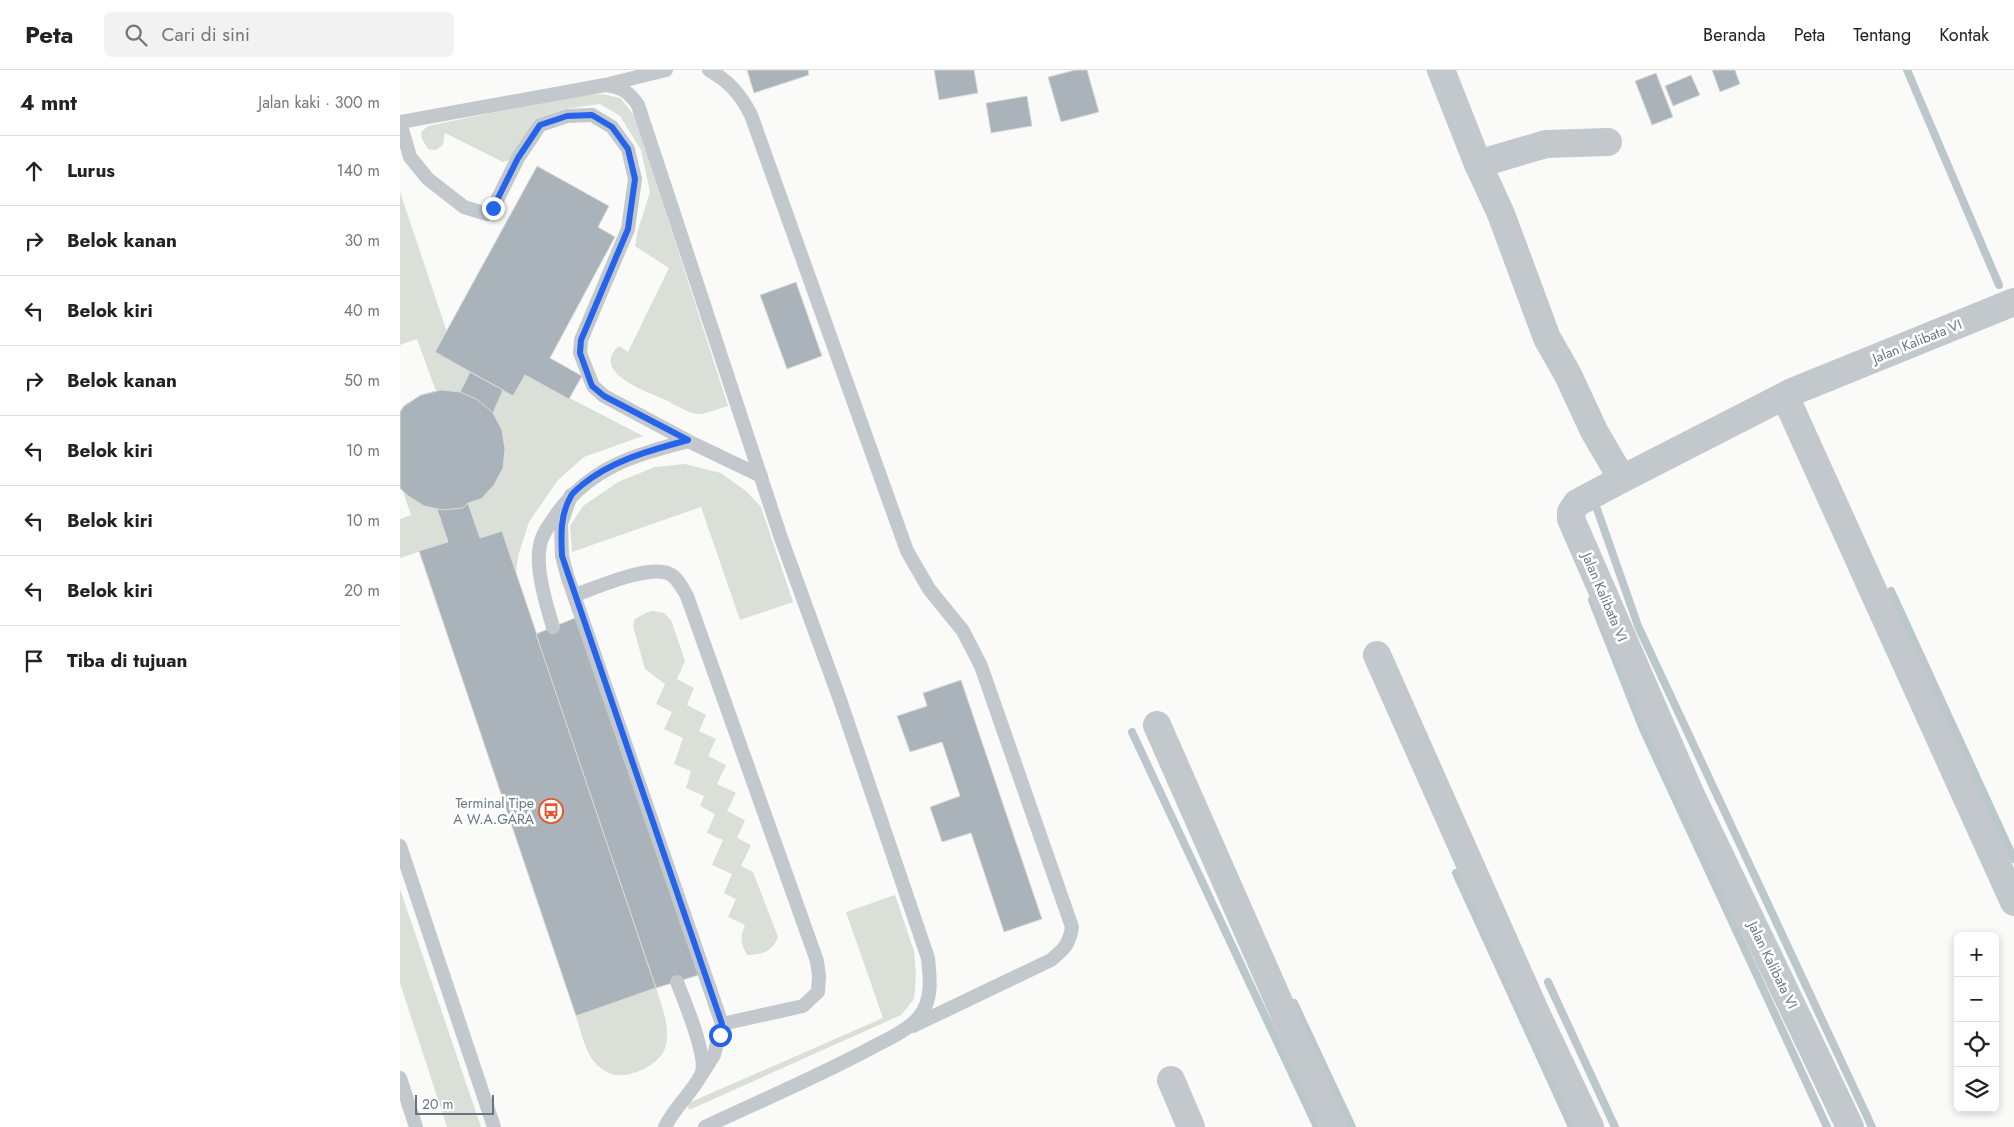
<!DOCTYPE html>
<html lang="id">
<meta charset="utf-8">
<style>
:root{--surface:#fff;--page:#f2f2f2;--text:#222;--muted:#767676;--line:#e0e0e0}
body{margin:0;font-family:Jost,sans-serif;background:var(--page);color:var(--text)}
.controls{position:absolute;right:15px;bottom:15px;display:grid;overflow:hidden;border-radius:8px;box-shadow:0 2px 8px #0003}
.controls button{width:45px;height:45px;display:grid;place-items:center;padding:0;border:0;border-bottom:1px solid var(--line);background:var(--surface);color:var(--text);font:25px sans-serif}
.scale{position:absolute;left:15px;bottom:12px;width:79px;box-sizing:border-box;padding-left:5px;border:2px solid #657683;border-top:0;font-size:14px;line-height:18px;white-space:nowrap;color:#657683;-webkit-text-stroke:4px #fff;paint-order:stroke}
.stop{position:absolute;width:15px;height:15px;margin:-11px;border:4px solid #2563eb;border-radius:50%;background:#fff}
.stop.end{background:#2563eb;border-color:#fff;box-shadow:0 1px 5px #0008}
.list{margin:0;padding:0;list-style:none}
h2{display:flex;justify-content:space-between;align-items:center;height:65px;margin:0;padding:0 20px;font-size:21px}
h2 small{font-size:16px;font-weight:400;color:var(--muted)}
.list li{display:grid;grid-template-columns:32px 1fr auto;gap:15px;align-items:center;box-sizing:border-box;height:70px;padding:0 20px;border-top:1px solid var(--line)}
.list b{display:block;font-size:19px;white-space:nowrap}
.list em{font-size:16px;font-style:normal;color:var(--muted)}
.icon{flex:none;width:28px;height:28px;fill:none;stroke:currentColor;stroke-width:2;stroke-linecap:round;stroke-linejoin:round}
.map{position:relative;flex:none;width:1614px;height:1057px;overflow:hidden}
header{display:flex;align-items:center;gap:30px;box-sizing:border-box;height:70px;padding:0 25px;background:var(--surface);border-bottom:1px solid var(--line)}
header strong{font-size:24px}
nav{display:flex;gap:28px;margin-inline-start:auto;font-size:18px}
.search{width:350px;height:45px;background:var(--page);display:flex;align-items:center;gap:12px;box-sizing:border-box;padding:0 18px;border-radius:8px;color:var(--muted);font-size:19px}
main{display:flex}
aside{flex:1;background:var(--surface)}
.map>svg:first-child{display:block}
.green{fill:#dadfd7}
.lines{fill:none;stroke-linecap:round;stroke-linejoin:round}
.stream{stroke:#bbc7cb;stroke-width:8}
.building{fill:#aab3b9;stroke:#dcdcda}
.service{stroke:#c3c8cc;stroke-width:14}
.minor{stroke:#c3c8cc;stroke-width:28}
.route{stroke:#2563eb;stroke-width:6}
.labels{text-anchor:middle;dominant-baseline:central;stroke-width:5;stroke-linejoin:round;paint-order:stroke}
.street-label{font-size:14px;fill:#657683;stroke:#fff}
.poi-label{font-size:14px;fill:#657683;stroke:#fff;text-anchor:end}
</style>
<header>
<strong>Peta</strong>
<div class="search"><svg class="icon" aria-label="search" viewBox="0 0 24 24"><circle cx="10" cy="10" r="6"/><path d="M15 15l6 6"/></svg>Cari di sini</div>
<nav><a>Beranda</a><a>Peta</a><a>Tentang</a><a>Kontak</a></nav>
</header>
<main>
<aside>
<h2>4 mnt<small>Jalan kaki · 300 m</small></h2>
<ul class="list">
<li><svg class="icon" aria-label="ahead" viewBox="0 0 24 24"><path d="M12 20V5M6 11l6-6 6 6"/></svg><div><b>Lurus</b></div><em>140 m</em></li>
<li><svg class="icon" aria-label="right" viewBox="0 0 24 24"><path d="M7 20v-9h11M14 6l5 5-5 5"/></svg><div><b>Belok kanan</b></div><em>30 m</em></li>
<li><svg class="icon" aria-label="left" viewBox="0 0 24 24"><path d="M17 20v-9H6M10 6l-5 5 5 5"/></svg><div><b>Belok kiri</b></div><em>40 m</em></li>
<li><svg class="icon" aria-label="right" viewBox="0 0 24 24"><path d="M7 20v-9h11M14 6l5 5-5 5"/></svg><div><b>Belok kanan</b></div><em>50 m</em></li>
<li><svg class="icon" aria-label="left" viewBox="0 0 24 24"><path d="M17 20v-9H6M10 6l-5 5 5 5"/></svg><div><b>Belok kiri</b></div><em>10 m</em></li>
<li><svg class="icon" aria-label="left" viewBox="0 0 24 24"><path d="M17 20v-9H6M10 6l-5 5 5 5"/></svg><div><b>Belok kiri</b></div><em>10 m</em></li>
<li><svg class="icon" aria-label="left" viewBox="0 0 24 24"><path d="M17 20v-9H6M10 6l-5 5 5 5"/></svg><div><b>Belok kiri</b></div><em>20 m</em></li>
<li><svg class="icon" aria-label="arrive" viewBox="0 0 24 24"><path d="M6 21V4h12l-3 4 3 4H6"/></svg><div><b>Tiba di tujuan</b></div></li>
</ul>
</aside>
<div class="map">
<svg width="1614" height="1057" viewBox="0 0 1614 1057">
<rect width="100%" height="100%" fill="#fafaf8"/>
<!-- green -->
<g class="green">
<path d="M 202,24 L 220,28 L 235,46 L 328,336 C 319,338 307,344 298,344 C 291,344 273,334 266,330 C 247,322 189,302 219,276 L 228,282 L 269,198 L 235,176 L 238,160 L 250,122 L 241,80 L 220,46 L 200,34 L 164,39 L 135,49 L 112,89 L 103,92 L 45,63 L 43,75 L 36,80 L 28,79 L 22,69 L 21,62 L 28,56 L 172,26 Z"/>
<path d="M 0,122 L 47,262 L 36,282 L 70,302 L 60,322 L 41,320 L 36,321 L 17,269 L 0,275 Z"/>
<path d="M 125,305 L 243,366 L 184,387 L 158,410 L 129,452 L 118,486 L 116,504 L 80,468 L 68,433 C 98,423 112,390 102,360 C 100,354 96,348 93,343 L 103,320 L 113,325 Z"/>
<path d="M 285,394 L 321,403 L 346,421 L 361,437 L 393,532 L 340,550 L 301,437 L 172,482 L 170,456 L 183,436 L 218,412 L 255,397 Z"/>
<path d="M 2,419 C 11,430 23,436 37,439 L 48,472 L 0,488 L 0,449 L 11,445 Z"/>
<path d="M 253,541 L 264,543 L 271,550 L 285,591 L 277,609 L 294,618 L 287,635 L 306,645 L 299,661 L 316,669 L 308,686 L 326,695 L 317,714 L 336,723 L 327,741 L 345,750 L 337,768 L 351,775 L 341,796 L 353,802 L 378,867 C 373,881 362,885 347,885 C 340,873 340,867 345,855 L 328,847 L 336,829 L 324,823 L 332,804 L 312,795 L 323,770 L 307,763 L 315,744 L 300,736 L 304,726 L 286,718 L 291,701 L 274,694 L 283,668 L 264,659 L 272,642 L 256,634 L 265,614 L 245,599 L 233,556 L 235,549 L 246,543 Z"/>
<path d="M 0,819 L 81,1057 L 47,1057 L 0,913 Z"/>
<path d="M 495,825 L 514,881 L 516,904 L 514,929 L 501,945 L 289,1040 L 288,1035 L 291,1032 L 483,948 L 446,842 Z"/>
<path d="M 256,918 C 262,937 271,958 265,978 C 260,994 233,1007 217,1005 C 210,1005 202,999 197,995 C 185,983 181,961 176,946 Z"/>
</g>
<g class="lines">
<!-- stream -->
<g class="stream">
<path d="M 1507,0 L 1599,215"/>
<path d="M 1197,439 L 1238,556 L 1472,1057"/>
<path d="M 1491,521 L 1614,789"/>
<path d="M 1192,530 L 1243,659 L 1427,1057"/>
<path d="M 732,662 L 917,1057"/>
<path d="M 1056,803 L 1172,1057"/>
<path d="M 1148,912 L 1215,1057"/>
<path d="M 894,933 L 952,1057"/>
</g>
</g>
<!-- building -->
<g class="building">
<path d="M 347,0 L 408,0 L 409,5 L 354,23 Z"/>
<path d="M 534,0 L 574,0 L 578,23 L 539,30 Z"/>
<path d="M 675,0 L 687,0 L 699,42 L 661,52 L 648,7 Z"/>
<path d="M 1312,0 L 1335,0 L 1340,14 L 1320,22 Z"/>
<path d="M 1256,3 L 1273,47 L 1252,55 L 1235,11 Z"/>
<path d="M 1291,5 L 1300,25 L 1273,36 L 1265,16 Z"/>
<path d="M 627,26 L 632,56 L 591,63 L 586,33 Z"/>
<path d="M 137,96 L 209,136 L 198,157 L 215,167 L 150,288 L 182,306 L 169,329 L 125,305 L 113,326 L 35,282 Z"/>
<path d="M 396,212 L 422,286 L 387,299 L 360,225 Z"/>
<path d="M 70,302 L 103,320 L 93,343 L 102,360 L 105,379 L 103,398 L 94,415 L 81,429 L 68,433 L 80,468 L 102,461 L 256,918 L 176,946 L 19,481 L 48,472 L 37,439 L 24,436 L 7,425 L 0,418 L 0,342 L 4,336 L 21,325 L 41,320 L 60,322 Z"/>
<path d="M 41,320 L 60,322 L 78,330 L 93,343 L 102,360 L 105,379 L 103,398 L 94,415 L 81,429 L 68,433 L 63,438 L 43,440 L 24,436 L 7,425 L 0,418 L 0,342 L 4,336 L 21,325 Z"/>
<path d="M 187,543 L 309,902 L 256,918 L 136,564 Z"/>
<path d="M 561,610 L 642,849 L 604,862 L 571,763 L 542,772 L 530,737 L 560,726 L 542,672 L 510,682 L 497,646 L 527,636 L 523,623 Z"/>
</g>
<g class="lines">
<!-- service -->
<g class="service">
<path d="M 309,0 C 329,11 341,25 351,45 L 507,481 L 529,519 L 563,561 L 581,596 L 672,857 C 669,875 664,879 651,890 L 513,956"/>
<path d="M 209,14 L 266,0"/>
<path d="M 288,371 L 204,326 L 193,316 L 180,283 L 181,270 L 228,159 L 235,109 L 228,79 L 212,57 L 192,45 L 167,46 L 140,55 L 118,88 L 93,138 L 87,144 L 64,137 L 28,109 L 10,87 L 0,52 L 205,15 C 222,17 229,22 238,35 L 381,468 L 439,627 L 528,888 C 530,908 533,930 519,947 C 507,961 488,969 471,978 C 417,1007 360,1031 305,1057"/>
<path d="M 171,425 L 161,454 L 162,486 L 167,505 L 322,954"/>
<path d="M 175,525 C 196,518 255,491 273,506 C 279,511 283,519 287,526 L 417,891 L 419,906 L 418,922 L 403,936 L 322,954 L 314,985 L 302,1004"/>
<path d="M 153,557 C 146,534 135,498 140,475 C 142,463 152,451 158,442 C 193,396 235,385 288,371 L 361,406"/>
<path d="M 0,776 L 94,1057"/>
<path d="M 0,1008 L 16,1057"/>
<path d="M 265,1057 C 274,1038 291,1024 301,1005 C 309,989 284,930 277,912"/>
</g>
<!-- minor -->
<g class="minor">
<path d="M 1041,0 L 1078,94 L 1101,144 L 1147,268 L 1168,305 L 1194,361 L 1222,409"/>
<path d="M 1078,94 L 1146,74 L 1208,72"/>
<path d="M 1385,326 L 1614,832"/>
<path d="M 977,585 L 1136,943 L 1190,1057"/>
<path d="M 757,655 L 934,1057"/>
<path d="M 771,1010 L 791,1057"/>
<path d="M 1450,1057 L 1290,723 L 1171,449 L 1171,442 L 1177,433 L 1222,409 L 1392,322 L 1614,232"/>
</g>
</g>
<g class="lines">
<!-- route -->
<path class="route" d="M 93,138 L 118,88 L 140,55 L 167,46 L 192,45 L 212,57 L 228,79 L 235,109 L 228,159 L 181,270 L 180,283 L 192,316 L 204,326 L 288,370 C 252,380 212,390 182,415 C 179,418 173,422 171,426 C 160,445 161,465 162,486 L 322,954 L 320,965"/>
</g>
<!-- icons -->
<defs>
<symbol id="bus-ring" viewBox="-11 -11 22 22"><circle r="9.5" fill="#fff" stroke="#e4572e" stroke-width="1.5"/><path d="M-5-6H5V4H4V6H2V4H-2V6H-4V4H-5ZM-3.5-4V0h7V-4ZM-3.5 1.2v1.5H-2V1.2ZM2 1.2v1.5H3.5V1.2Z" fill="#e4572e"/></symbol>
</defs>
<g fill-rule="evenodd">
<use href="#bus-ring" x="137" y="727" width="28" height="28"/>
</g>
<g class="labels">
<!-- street labels -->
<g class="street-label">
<text transform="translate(1517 271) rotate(-22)">Jalan Kalibata VI</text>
<text transform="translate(1205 527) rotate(67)">Jalan Kalibata VI</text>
<text transform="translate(1373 895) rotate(64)">Jalan Kalibata VI</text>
</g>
<!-- poi labels -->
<g class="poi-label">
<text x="134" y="733">Terminal Tipe<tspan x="134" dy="16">A W.A.GARA</tspan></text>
</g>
</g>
</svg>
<div class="controls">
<button>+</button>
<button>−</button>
<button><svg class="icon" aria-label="locate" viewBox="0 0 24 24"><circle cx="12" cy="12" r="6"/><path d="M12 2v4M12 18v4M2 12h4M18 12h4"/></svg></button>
<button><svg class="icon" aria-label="layers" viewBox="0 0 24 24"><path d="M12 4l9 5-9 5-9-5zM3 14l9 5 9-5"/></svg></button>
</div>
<div class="scale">20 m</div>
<div class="stop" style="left:320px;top:965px"></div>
<div class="stop end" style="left:93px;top:138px"></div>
</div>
</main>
